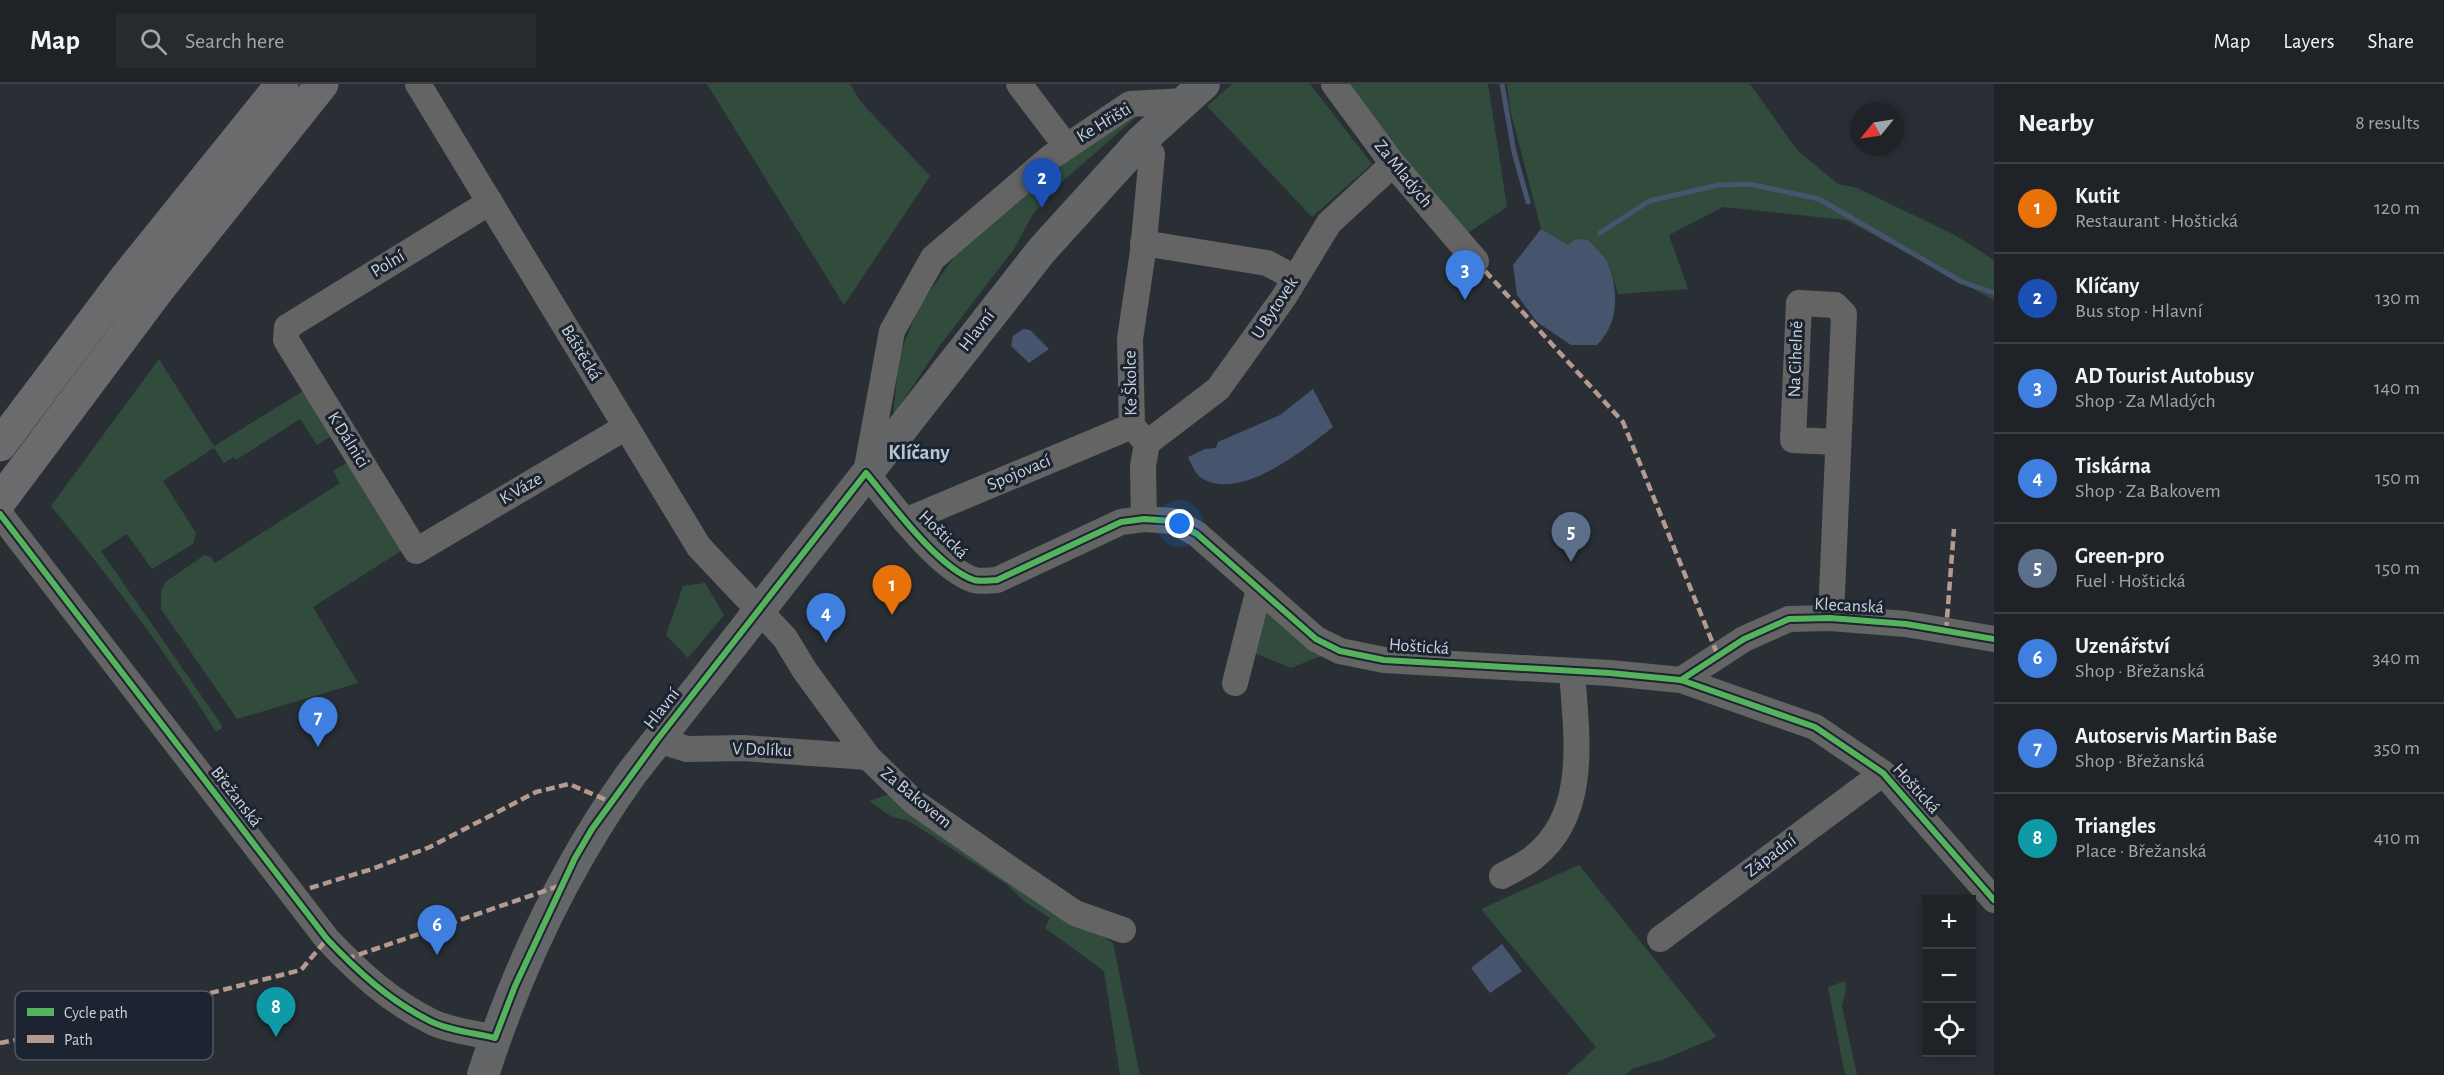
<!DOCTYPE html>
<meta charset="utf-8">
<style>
:root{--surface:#1f2328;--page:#272b30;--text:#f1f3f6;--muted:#a1a4a8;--line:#3c4045;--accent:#b45309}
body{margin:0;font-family:"Alegreya Sans",sans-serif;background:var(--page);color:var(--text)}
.controls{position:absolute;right:18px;bottom:18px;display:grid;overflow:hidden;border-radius:0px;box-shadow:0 3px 15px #0003}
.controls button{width:54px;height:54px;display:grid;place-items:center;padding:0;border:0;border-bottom:2px solid var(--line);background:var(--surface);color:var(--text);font:30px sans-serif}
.compass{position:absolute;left:1850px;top:18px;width:54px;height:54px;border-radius:50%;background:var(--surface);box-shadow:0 3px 15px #0003;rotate:240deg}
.you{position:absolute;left:1180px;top:440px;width:21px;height:21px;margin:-15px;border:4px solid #fff;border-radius:50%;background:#1a73e8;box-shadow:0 0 0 9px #1a73e833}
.badge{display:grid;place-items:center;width:39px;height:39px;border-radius:50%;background:var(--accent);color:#fff;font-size:20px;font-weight:700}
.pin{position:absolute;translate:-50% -50px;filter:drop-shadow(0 2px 3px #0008)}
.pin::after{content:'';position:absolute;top:32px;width:21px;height:18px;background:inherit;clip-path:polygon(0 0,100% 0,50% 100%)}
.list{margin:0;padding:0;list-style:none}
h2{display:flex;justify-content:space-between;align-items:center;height:78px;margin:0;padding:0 24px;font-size:26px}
h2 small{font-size:20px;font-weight:400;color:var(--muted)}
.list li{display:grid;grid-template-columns:39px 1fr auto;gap:18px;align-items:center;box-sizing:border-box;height:90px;padding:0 24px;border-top:2px solid var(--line)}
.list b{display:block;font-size:22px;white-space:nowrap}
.list p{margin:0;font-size:20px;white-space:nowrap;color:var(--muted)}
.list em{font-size:20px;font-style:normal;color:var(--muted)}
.icon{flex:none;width:33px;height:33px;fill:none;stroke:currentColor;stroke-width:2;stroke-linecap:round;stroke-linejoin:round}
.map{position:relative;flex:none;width:1994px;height:991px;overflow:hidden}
header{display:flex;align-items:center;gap:36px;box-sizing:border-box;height:84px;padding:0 30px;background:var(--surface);border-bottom:2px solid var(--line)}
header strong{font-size:28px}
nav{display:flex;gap:33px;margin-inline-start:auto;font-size:21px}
.search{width:420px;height:54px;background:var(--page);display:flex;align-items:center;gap:15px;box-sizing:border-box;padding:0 21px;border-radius:0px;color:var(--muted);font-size:22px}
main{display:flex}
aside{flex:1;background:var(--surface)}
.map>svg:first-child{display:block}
.green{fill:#314c3d}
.water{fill:#47546e}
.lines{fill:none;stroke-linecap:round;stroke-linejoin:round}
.stream{stroke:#47546e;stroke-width:5}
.minor{stroke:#656464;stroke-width:26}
.major{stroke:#646566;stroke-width:32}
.highway{stroke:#6b6a6c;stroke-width:33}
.quiet{stroke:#b69a8f;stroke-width:4.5;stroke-dasharray:9 4.5;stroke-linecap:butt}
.cycleway-casing{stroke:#1b2430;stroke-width:10}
.cycleway{stroke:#56b35d;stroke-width:6}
.labels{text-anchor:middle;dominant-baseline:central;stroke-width:6;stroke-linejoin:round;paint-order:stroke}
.street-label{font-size:18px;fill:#cbd2da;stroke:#1b2430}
.quarter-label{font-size:21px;font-weight:bold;fill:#b7c4d4;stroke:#1b2430}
.key{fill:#1b2430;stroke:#505863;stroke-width:1.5}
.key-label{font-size:16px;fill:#cbd2da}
</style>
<header>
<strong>Map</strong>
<div class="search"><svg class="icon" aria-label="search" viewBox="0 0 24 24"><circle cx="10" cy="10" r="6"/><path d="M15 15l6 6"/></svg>Search here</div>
<nav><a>Map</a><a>Layers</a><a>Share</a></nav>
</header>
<main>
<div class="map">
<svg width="1994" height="991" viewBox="0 0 1994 991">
<rect width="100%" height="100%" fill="#292f35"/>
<!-- green -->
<g class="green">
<path d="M 707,0 L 850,0 L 860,17 L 930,92 L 844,221 Z"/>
<path d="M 1232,0 L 1310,0 L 1372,80 L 1312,133 L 1207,22 Z"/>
<path d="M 1347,0 L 1488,0 L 1507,123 L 1463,152 Z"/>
<path d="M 1507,0 L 1750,0 L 1797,66 L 1838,100 L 1857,104 L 1955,151 L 1994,176 L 1994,216 L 1846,136 L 1723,123 L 1669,151 L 1688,205 L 1618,210 L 1609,180 L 1554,155 L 1541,145 L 1510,25 Z"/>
<path d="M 1139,25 L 1144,26 L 1062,98 L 1033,130 L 1014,165 L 938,264 L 893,332 L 899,272 L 919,223 L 963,160 L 1039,99 L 1059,90 L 1062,78 Z"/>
<path d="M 159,275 L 214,362 L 308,304 L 336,349 L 317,361 L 300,335 L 236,376 L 234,373 L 224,379 L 214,364 L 163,397 L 196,449 L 193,460 L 152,485 L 127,450 L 101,467 L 221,640 L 222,644 L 216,648 C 167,569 110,493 51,422 Z"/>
<path d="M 350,377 L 407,463 L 313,523 L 358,599 L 237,635 L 161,525 L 161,508 L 165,498 L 205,471 L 211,473 L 215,479 L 340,399 L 333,387 Z"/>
<path d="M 705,499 L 724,531 L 688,574 L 666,551 L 683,502 Z"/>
<path d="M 1269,526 L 1321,572 L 1291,584 L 1254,569 L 1260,538 Z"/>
<path d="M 892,709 L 999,790 L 1113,859 L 1140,991 L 1120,991 L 1104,887 L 1045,844 L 1050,834 L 1024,817 L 1006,800 L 909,737 L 892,733 L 869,717 Z"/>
<path d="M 1579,781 L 1716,952 L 1714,954 L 1662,976 L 1634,984 L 1625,991 L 1566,991 L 1596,963 L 1481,825 Z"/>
<path d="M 1845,897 L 1846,906 L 1842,922 L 1857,991 L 1845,991 L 1828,903 Z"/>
</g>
<!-- water -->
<g class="water">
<path d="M 1541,145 L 1568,161 L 1575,155 L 1588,156 C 1595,164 1606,173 1609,182 C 1619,209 1618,241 1597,261 L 1571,261 L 1537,238 L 1517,211 L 1513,181 Z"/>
<path d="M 1023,245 L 1030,246 L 1049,265 L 1029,279 L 1011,262 L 1013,252 Z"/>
<path d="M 1313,305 L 1333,343 C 1305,365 1238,420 1200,393 C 1195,389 1191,379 1188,373 L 1205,365 L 1216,364 L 1218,358 L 1280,331 Z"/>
<path d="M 1502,860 L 1522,887 L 1490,909 L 1471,884 Z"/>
</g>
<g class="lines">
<!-- stream -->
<g class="stream">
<path d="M 1502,0 L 1514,68 L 1528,118"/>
<path d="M 1600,149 L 1649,117 L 1719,101 L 1749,100 L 1819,115 L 1962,198 L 1994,209"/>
</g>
<!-- minor -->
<g class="minor">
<path d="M 418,0 L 699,463 L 785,554 L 805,587 L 868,673 L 914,718 L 1000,778 L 1075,829 L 1123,846"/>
<path d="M 1019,0 L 1066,62"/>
<path d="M 1334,0 L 1393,80 L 1476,177"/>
<path d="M 1185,17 L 1130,20 L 1051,73 L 933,174 L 892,247 L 866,389 C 891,419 938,484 974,496 C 981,498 990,496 997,496 L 1121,438 L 1144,435 L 1173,437 L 1197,450 L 1316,555 L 1340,567 L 1384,576 L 1610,589 L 1681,596 L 1815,643 L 1883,689 L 1994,816"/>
<path d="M 1141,57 L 1152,70 L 1143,167 L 1130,255 L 1132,342 L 1147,359 L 1143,382 L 1144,435"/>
<path d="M 490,118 L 287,243 L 286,256 L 416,467 L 626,343"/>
<path d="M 1143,159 L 1267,179 L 1295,194"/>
<path d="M 1147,359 L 1218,305 L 1284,213 L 1329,139 L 1393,80"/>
<path d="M 0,430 L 327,855 C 358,888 391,918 432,938 C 451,947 475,949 495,954"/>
<path d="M 905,437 L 1132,342"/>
<path d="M 1830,534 L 1832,509 L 1844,230 L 1835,221 L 1799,219 L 1793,356 L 1838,358"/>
<path d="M 1681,596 L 1744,555 L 1789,535 L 1830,534 L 1906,540 L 1994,555"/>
<path d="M 1235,599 L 1259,505"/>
<path d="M 657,656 L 687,665 L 743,664 L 868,673"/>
<path d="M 1502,792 C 1512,786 1525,781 1534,773 C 1590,729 1576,649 1572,587"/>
<path d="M 1660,855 L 1883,689"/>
</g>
<!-- major -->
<path class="major" d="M 483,991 C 518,883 566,781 632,689 L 1042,166 L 1141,57 L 1204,0"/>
<!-- highway -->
<g class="highway">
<path d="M 0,361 L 128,191 L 282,0"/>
<path d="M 0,417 L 157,207 L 322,0"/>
</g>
<!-- quiet -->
<g class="quiet">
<path d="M 1476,177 L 1623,338 L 1718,572"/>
<path d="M 1946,547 L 1954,445"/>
<path d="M 310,804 L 372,785 L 430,763 L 536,708 L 569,700 L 611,718"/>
<path d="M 346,875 L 562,801"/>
<path d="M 0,959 L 61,947 L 301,886 L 327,855"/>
</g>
<defs>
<g id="cycleway">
<path d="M 0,430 L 327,855 C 358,888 391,918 432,938 C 451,947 475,949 495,954 L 515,902 L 575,774 L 592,745 L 657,656 L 866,389 C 891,419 938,484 974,496 C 981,498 990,496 997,496 L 1121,438 L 1144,435 L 1173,437 L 1197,450 L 1316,555 L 1340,567 L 1384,576 L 1610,589 L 1681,596 L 1815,643 L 1883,689 L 1994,816"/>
<path d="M 1681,596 L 1744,555 L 1789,535 L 1830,534 L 1906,540 L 1994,555"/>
</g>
</defs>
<!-- cycleway casing -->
<use href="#cycleway" class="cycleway-casing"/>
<!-- cycleway -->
<use href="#cycleway" class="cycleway"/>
</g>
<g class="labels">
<!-- street labels -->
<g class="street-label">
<text transform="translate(1104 39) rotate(-31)">Ke Hřišti</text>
<text transform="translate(1403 90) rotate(51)">Za Mladých</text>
<text transform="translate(388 180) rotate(-31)">Polní</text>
<text transform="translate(1275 224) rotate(-57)">U Bytovek</text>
<text transform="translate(977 247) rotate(-52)">Hlavní</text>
<text transform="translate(581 269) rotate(59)">Báštěcká</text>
<text transform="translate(1796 275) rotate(-88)">Na Cihelně</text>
<text transform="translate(1131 299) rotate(-91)">Ke Školce</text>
<text transform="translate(348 356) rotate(58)">K Dálnici</text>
<text transform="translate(1019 389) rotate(-23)">Spojovací</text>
<text transform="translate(521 405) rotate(-30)">K Váze</text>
<text transform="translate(943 451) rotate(44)">Hoštická</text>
<text transform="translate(1849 522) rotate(3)">Klecanská</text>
<text transform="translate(1419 563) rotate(4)">Hoštická</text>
<text transform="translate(662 625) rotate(-52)">Hlavní</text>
<text transform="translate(762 666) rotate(2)">V Dolíku</text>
<text transform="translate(1916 705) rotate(48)">Hoštická</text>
<text transform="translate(236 713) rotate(52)">Břežanská</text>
<text transform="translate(916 714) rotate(39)">Za Bakovem</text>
<text transform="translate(1771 772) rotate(-37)">Západní</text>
</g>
<!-- quarter labels -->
<g class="quarter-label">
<text x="919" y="368">Klíčany</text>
</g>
</g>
<!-- legend -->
<rect x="15" y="907" width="198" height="69" rx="9" class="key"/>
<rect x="27" y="924" width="27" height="8" fill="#56b35d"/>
<rect x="27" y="951" width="27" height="8" fill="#b69a8f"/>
<g class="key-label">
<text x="64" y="934">Cycle path</text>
<text x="64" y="961">Path</text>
</g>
</svg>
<div class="controls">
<button>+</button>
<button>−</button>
<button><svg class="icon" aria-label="locate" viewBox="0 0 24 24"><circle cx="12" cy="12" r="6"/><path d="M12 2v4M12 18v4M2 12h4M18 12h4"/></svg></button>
</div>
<svg class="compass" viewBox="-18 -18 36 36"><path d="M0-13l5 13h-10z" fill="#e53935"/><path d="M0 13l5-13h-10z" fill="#a1a4a8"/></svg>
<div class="you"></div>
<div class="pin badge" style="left:892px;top:531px;background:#e8710a">1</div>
<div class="pin badge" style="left:1042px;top:124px;background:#1a4fb4">2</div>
<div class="pin badge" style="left:1465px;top:216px;background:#3f7fe0">3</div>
<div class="pin badge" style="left:826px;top:559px;background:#3f7fe0">4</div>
<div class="pin badge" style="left:1571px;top:478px;background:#5c6f8a">5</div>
<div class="pin badge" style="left:437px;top:871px;background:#3f7fe0">6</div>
<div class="pin badge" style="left:318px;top:663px;background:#3f7fe0">7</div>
<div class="pin badge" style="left:276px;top:953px;background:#0f9aa8">8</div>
</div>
<aside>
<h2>Nearby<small>8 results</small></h2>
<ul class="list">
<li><span class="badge" style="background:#e8710a">1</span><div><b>Kutit</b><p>Restaurant · Hoštická</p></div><em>120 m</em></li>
<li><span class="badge" style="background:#1a4fb4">2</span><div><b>Klíčany</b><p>Bus stop · Hlavní</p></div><em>130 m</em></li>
<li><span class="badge" style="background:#3f7fe0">3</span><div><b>AD Tourist Autobusy</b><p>Shop · Za Mladých</p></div><em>140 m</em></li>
<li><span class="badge" style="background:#3f7fe0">4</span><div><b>Tiskárna</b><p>Shop · Za Bakovem</p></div><em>150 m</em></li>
<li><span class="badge" style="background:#5c6f8a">5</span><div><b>Green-pro</b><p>Fuel · Hoštická</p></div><em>150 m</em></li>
<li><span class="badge" style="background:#3f7fe0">6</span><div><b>Uzenářství</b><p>Shop · Břežanská</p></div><em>340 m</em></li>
<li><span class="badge" style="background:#3f7fe0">7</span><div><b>Autoservis Martin Baše</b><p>Shop · Břežanská</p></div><em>350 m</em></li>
<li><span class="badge" style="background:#0f9aa8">8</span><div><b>Triangles</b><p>Place · Břežanská</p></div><em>410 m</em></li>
</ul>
</aside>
</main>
